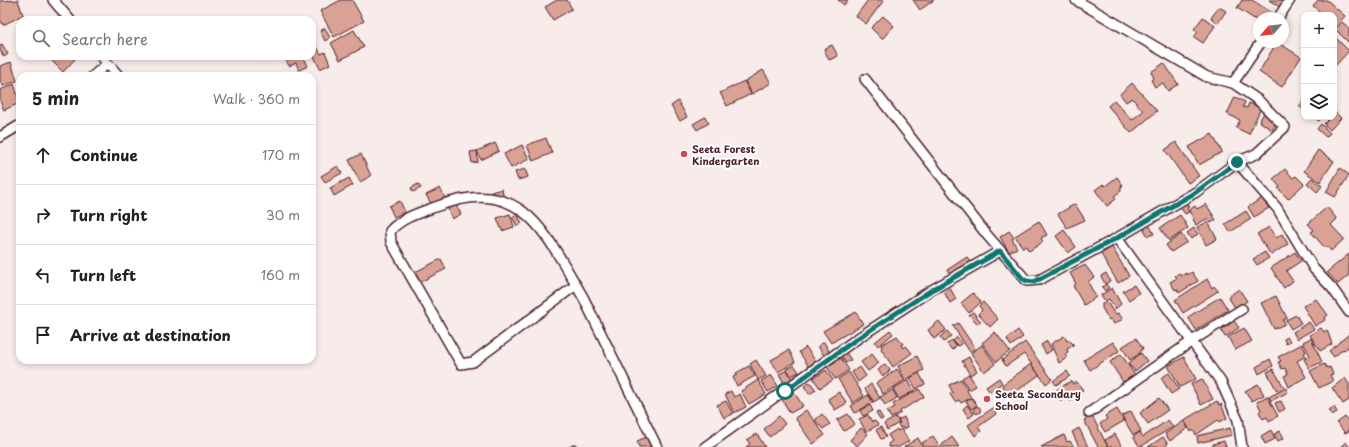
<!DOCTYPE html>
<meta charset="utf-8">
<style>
:root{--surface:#fff;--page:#f2f2f2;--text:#222;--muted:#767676;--line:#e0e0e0}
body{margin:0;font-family:"Playpen Sans",sans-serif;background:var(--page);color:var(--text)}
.controls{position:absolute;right:12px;top:12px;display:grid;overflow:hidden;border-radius:8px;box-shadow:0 2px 6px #0003}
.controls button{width:36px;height:36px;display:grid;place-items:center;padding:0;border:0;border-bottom:1px solid var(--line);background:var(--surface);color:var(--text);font:20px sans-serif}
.compass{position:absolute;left:1253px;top:12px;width:36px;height:36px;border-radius:50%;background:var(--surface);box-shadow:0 2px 6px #0003;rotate:242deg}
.stop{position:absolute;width:12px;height:12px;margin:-9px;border:3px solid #0f766e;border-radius:50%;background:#fff}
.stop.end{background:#0f766e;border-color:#fff;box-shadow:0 1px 4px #0008}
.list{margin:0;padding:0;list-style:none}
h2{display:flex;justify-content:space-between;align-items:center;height:52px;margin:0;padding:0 16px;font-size:17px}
h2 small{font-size:13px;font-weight:400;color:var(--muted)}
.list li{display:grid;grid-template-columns:26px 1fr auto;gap:12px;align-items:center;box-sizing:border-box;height:60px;padding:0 16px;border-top:1px solid var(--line)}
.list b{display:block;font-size:15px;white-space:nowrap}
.list em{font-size:13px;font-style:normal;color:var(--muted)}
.icon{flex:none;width:22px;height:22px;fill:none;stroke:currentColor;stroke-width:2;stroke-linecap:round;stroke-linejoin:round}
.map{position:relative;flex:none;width:1349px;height:447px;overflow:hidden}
.search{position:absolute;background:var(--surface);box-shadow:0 2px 6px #0003;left:16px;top:16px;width:300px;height:44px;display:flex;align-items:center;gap:10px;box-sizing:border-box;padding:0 14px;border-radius:12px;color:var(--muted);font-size:15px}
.panel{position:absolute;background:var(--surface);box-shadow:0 2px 6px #0003;left:16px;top:72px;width:300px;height:292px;border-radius:12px}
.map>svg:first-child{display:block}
.building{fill:#daa294;stroke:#4a1f2b}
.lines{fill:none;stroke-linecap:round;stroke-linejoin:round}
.street-casing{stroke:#4a1f2b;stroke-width:12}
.street{stroke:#fff;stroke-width:9}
.route{stroke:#0f766e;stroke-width:5}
.poi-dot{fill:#d1495b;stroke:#fff;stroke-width:1.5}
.labels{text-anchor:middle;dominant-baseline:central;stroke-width:4;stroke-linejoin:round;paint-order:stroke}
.poi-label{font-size:10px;font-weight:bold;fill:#4a1f2b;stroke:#fff;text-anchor:start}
</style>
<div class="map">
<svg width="1349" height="447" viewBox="0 0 1349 447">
<rect width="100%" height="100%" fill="#f8ecea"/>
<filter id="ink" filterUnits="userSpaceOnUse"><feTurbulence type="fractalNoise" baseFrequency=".025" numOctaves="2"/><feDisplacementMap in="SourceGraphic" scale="8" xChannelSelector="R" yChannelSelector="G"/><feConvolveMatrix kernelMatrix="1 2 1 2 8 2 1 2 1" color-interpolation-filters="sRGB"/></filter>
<g filter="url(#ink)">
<!-- building -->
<g class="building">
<path d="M 18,0 L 23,15 L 3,25 L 0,19 L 0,1 Z"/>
<path d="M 341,0 L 352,0 L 364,21 L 334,37 L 320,11 Z"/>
<path d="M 557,0 L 567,0 L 572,9 L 553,20 L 545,7 Z"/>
<path d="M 838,0 L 848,0 L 844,5 Z"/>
<path d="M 868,0 L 884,0 L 866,24 L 856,16 Z"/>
<path d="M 913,0 L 934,0 L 920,10 Z"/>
<path d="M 1242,0 L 1252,0 L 1274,14 L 1271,18 L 1259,18 L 1259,22 L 1237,8 Z"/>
<path d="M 1269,0 L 1287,0 L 1281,8 Z"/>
<path d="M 1318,0 L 1327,0 L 1345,16 L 1336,26 L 1334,24 L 1334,15 L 1324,15 L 1313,6 Z"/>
<path d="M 1219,7 L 1226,11 L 1218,23 L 1211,18 Z"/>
<path d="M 883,16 L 894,26 L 882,39 L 871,28 Z"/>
<path d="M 1203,17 L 1215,26 L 1203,43 L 1194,37 L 1198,32 L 1194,29 Z"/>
<path d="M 1342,22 L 1349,28 L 1349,43 L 1335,29 Z"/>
<path d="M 325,28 L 330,38 L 325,41 L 320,31 Z"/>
<path d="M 354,30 L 364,47 L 340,60 L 331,43 Z"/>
<path d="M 1334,36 L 1349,51 L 1334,67 Z"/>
<path d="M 1277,42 L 1301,57 L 1282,87 L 1259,72 Z"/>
<path d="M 2,44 L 8,54 L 4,57 L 0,50 L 0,45 Z"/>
<path d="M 832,45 L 838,56 L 829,60 L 824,49 Z"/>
<path d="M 317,47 L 321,54 L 325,52 L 330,64 L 320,69 L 312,52 L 312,49 Z"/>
<path d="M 50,56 L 73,56 L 75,59 L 63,72 L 49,58 Z"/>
<path d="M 257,56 L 276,56 L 267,61 L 264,57 L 260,60 Z"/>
<path d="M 284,56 L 303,56 L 308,66 L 299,70 L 296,63 L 289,66 Z"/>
<path d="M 11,62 L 17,81 L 3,86 L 0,81 L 0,66 Z"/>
<path d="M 1164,63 L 1178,84 L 1168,91 L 1163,83 L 1155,87 L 1151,80 L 1154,78 L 1151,72 Z"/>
<path d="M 763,70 L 771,83 L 752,94 L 745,81 Z"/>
<path d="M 744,81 L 751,94 L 727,106 L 720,93 Z"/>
<path d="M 1132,83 L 1157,111 L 1131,133 L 1108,106 L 1114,100 L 1132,120 L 1143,111 L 1132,98 L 1126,102 L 1120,94 Z"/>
<path d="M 14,84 L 20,103 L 4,110 L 0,101 L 0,90 Z"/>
<path d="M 1235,97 L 1245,102 L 1243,107 L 1247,108 L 1249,103 L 1261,108 L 1249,134 L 1236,128 L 1240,120 L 1227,114 Z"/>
<path d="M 1304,100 L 1304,110 L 1299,106 Z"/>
<path d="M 678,101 L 687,117 L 680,121 L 671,106 Z"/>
<path d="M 1266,110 L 1278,121 L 1272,130 L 1259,121 Z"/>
<path d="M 1335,112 L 1341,118 L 1330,130 L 1324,124 L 1331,117 L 1334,117 Z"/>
<path d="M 705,117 L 709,123 L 697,130 L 693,124 Z"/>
<path d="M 1313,117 L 1322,117 L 1319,121 Z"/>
<path d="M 1321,124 L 1330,133 L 1326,137 L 1317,129 Z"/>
<path d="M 1212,134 L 1222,152 L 1199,165 L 1189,147 Z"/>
<path d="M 546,138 L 552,153 L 533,161 L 527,145 Z"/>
<path d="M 1176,142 L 1199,176 L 1188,183 L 1165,150 Z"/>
<path d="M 495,143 L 499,151 L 481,160 L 477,151 Z"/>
<path d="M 522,145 L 529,159 L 511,168 L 504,154 Z"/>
<path d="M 1318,150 L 1334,161 L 1320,182 L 1304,171 Z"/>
<path d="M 477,151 L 478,162 L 472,163 L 470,152 Z"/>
<path d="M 361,154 L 371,176 L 360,182 L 349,160 Z"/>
<path d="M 338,166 L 342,173 L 325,182 L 321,176 Z"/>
<path d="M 1340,168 L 1349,175 L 1335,197 L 1326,192 Z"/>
<path d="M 525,169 L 528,177 L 518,180 L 515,172 Z"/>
<path d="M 1285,169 L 1293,178 L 1296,176 L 1304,184 L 1288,199 L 1278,188 L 1280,187 L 1273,179 Z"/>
<path d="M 1117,177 L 1123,185 L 1121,187 L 1121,191 L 1114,196 L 1116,199 L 1107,206 L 1095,190 L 1103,184 L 1105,186 Z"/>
<path d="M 349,178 L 353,185 L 334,196 L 330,188 Z"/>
<path d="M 1312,178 L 1322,186 L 1317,192 L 1307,183 Z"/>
<path d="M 418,184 L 421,188 L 413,192 L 411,188 Z"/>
<path d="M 440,188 L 445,198 L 432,205 L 426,195 Z"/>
<path d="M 502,189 L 503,195 L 492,197 L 491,192 Z"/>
<path d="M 1262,198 L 1269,208 L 1254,217 L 1248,207 Z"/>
<path d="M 1185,200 L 1189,207 L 1187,208 L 1189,212 L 1185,214 L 1178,204 Z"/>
<path d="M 400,201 L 405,212 L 394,217 L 389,206 Z"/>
<path d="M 455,203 L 461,214 L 452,219 L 447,207 Z"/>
<path d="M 1075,204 L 1085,220 L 1067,228 L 1058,214 Z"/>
<path d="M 1206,204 L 1216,220 L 1211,223 L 1208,218 L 1196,225 L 1189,210 L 1195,206 L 1197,209 Z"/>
<path d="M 1327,207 L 1337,219 L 1331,225 L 1344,239 L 1331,251 L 1327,246 L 1325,248 L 1311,232 L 1314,230 L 1308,224 Z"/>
<path d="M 1246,211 L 1251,219 L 1230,232 L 1225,224 Z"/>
<path d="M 510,214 L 514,227 L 502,231 L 497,218 Z"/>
<path d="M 517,214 L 522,223 L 517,226 L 512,217 Z"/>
<path d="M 1180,215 L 1188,228 L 1169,241 L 1160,228 Z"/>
<path d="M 1039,221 L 1047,235 L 1041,238 L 1043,242 L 1029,251 L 1026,246 L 1023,248 L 1015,236 Z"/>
<path d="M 1147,221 L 1154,234 L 1148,236 L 1141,225 Z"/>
<path d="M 1208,222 L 1217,239 L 1206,245 L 1197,227 Z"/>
<path d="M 1269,227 L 1276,238 L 1282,234 L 1288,244 L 1271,255 L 1257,234 Z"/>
<path d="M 1194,228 L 1198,234 L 1191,239 L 1187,233 Z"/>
<path d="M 1064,230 L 1076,247 L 1068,253 L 1056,236 Z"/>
<path d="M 1009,231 L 1014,238 L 1012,239 L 1017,248 L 1009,252 L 1000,237 Z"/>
<path d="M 1181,234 L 1187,242 L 1171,252 L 1166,245 Z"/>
<path d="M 1112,247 L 1129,276 L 1118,283 L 1101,254 Z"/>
<path d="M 1265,252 L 1269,258 L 1257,265 L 1253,259 Z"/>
<path d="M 1295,252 L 1301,261 L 1286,271 L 1293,281 L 1284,288 L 1271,268 Z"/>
<path d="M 1349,254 L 1349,275 L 1338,284 L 1327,272 Z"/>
<path d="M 967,257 L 971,262 L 951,275 L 947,270 Z"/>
<path d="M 441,259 L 446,269 L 420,282 L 415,272 Z"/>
<path d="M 1085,265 L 1094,277 L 1088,282 L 1096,297 L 1084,305 L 1073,286 L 1076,284 L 1070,273 Z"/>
<path d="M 1192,272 L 1198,281 L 1179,293 L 1177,289 L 1175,290 L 1170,282 L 1177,278 L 1175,276 L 1179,273 L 1181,276 L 1186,273 L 1187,275 Z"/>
<path d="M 1106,273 L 1110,281 L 1105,284 L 1101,276 Z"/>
<path d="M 1207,279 L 1212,288 L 1214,286 L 1218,291 L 1183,313 L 1175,300 Z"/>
<path d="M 1106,284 L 1109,288 L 1105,291 L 1102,287 Z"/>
<path d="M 1134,285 L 1139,293 L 1129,300 L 1123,291 Z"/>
<path d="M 950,288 L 956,299 L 950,303 L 944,292 Z"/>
<path d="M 1112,288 L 1121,304 L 1115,309 L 1109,299 L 1105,301 L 1101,295 Z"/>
<path d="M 1239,289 L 1247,301 L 1236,309 L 1228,297 Z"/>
<path d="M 973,293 L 981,302 L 969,313 L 961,303 Z"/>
<path d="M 1276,296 L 1287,318 L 1283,320 L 1285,324 L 1274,329 L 1261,303 Z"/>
<path d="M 1220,297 L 1228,310 L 1196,330 L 1188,317 Z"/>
<path d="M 1316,299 L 1328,315 L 1324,318 L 1325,320 L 1315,326 L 1303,306 Z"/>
<path d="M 1106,301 L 1115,314 L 1118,313 L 1123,319 L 1114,324 L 1111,319 L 1109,320 L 1102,308 L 1102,304 Z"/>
<path d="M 983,302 L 998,319 L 990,327 L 978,314 L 982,310 L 979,306 Z"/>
<path d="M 856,312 L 863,324 L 831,343 L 823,331 Z"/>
<path d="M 973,312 L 981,322 L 978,324 L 969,315 Z"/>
<path d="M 1296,315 L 1301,323 L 1291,329 L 1286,320 Z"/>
<path d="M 939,321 L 946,330 L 934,339 L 928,330 Z"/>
<path d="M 1234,321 L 1239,328 L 1225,337 L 1221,330 Z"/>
<path d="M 1309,322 L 1314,329 L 1297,339 L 1293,332 Z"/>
<path d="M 958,323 L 975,348 L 970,352 L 953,326 Z"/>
<path d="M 1244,328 L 1252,341 L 1235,350 L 1228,337 Z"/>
<path d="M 1321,328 L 1324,332 L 1327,330 L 1332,344 L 1320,351 L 1310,335 Z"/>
<path d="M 890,330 L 893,334 L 878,346 L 875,342 Z"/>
<path d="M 1018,330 L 1023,337 L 1011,346 L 1007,339 Z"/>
<path d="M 947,331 L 951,336 L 944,342 L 940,337 Z"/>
<path d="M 995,332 L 1010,351 L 996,362 L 982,343 Z"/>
<path d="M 1349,334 L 1349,349 L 1348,347 L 1344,350 L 1343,349 L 1334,357 L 1329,351 Z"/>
<path d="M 897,336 L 903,344 L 901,345 L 903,348 L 906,346 L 912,353 L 893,367 L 881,349 L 882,348 L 881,345 Z"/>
<path d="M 1064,336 L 1067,341 L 1069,340 L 1074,345 L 1067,349 L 1068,352 L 1065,354 L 1067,358 L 1059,363 L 1051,344 Z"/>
<path d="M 957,337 L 962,343 L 958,346 L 953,341 Z"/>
<path d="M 1287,337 L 1290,341 L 1286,344 L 1284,339 Z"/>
<path d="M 1136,338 L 1143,348 L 1138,355 L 1130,360 L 1122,347 Z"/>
<path d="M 1311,338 L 1322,362 L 1309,368 L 1304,359 L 1310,356 L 1303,342 Z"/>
<path d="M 952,340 L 956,346 L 952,350 L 947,344 Z"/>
<path d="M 1047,341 L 1052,350 L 1046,354 L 1041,345 Z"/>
<path d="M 824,342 L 830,353 L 824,356 L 818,346 Z"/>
<path d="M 1025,342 L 1052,379 L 1046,384 L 1024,354 L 1006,366 L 1002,360 Z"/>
<path d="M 1113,342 L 1119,351 L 1090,370 L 1084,360 Z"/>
<path d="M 1302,344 L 1306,352 L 1304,353 L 1306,356 L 1297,361 L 1306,377 L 1289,387 L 1284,376 L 1288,374 L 1285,368 L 1282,369 L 1278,362 L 1281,361 L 1278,357 Z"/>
<path d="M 982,345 L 995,364 L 984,372 L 971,353 Z"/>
<path d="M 806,347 L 816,362 L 809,367 L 799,352 Z"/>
<path d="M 789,350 L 795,362 L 778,372 L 771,360 Z"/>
<path d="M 845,351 L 851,360 L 846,363 L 840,354 Z"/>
<path d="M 1141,353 L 1147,361 L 1135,371 L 1128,364 Z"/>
<path d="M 872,354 L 879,363 L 868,371 L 861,362 Z"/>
<path d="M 1121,354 L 1135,375 L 1123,382 L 1110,362 Z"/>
<path d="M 917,356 L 924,370 L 905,380 L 898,366 Z"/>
<path d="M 969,357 L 977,371 L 970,375 L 962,361 Z"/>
<path d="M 1184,357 L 1196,379 L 1180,387 L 1168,366 Z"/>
<path d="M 841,358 L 849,370 L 835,379 L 827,367 Z"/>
<path d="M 1270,359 L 1273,366 L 1259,374 L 1256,367 Z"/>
<path d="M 756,360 L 766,376 L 758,380 L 750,364 Z"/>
<path d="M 885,364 L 890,370 L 883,376 L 878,370 Z"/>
<path d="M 1031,364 L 1039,375 L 1010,396 L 1002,385 Z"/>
<path d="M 1324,364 L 1327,368 L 1330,367 L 1333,374 L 1330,375 L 1333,381 L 1319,388 L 1310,371 Z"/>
<path d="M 794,365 L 799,372 L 791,376 L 787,369 Z"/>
<path d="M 749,366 L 755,376 L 737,386 L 733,377 L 737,375 L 736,373 Z"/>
<path d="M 860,367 L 866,376 L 858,382 L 852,372 Z"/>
<path d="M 897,369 L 905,380 L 883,394 L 876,383 Z"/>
<path d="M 1273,369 L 1284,387 L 1277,391 L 1267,372 Z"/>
<path d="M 787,370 L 792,379 L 784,383 L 779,374 Z"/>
<path d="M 826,370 L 833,380 L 820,388 L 813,378 Z"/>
<path d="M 1067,371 L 1070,376 L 1056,385 L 1053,381 Z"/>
<path d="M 849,372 L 864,396 L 853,403 L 838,379 Z"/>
<path d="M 919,373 L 925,384 L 916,389 L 910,378 Z"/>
<path d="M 1169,373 L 1179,389 L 1171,394 L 1161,378 Z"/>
<path d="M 969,374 L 976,386 L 969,390 L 962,378 Z"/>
<path d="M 771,375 L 778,386 L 768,392 L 761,381 Z"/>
<path d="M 999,378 L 1002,383 L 990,392 L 986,387 Z"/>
<path d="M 1345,378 L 1349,384 L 1349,400 L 1343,404 L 1332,388 Z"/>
<path d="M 961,379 L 971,398 L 961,403 L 959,400 L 955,402 L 950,394 L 953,393 L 949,385 Z"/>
<path d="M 1202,379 L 1213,399 L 1201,405 L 1191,384 Z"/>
<path d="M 758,380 L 766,394 L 749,404 L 741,391 Z"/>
<path d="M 908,380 L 914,391 L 899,399 L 893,389 Z"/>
<path d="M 1071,381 L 1073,384 L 1077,382 L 1083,390 L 1079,392 L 1080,395 L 1070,401 L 1068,397 L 1061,401 L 1055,391 Z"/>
<path d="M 810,382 L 816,390 L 809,394 L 804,386 Z"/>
<path d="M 871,384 L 880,398 L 874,402 L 865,389 Z"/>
<path d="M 1258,384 L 1264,395 L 1252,401 L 1245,391 Z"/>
<path d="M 1286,388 L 1288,392 L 1271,401 L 1269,397 Z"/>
<path d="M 919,389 L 924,397 L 900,411 L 901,413 L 891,418 L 887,411 L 895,407 L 893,404 Z"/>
<path d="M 893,390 L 897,398 L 885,405 L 880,397 Z"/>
<path d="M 731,391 L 734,397 L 740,394 L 746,407 L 734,413 L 725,394 Z"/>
<path d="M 794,392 L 803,406 L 790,413 L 782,399 Z"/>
<path d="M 839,392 L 847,403 L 835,410 L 828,399 Z"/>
<path d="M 868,395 L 873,402 L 855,413 L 851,406 Z"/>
<path d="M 1267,396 L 1278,416 L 1269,421 L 1267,417 L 1263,419 L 1259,412 L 1261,410 L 1257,402 Z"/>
<path d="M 972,398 L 977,405 L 971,409 L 966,401 Z"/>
<path d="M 1159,398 L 1168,410 L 1148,424 L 1140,413 Z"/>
<path d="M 726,401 L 733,414 L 724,418 L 717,405 Z"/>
<path d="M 1217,401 L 1219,405 L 1221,404 L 1227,418 L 1220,422 L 1218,420 L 1196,435 L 1193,430 L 1191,432 L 1184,420 Z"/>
<path d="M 1281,401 L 1285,409 L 1279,412 L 1275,403 Z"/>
<path d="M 870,405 L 873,411 L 863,416 L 860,411 Z"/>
<path d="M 967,405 L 974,414 L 969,418 L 963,409 Z"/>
<circle cx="977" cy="410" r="3.5"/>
<path d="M 1334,407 L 1337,412 L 1332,415 L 1329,410 Z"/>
<path d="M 993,408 L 996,414 L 978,427 L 981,431 L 975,436 L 968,425 Z"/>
<path d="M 1117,409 L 1124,421 L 1105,432 L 1100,424 L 1107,419 L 1105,416 Z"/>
<path d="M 806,410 L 825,435 L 813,444 L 795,418 Z"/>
<path d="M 1131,411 L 1141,431 L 1133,435 L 1122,416 Z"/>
<path d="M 879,412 L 883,419 L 880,420 L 876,413 Z"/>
<path d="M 822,414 L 830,424 L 823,429 L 815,420 Z"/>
<path d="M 848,414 L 855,424 L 844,431 L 837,420 Z"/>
<path d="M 868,415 L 872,422 L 875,421 L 878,425 L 866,432 L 859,419 Z"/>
<path d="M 779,416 L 785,424 L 770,437 L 764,429 Z"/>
<path d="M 1092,416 L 1108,447 L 1098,447 L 1084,420 Z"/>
<path d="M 896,417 L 899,423 L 887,430 L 884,424 Z"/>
<path d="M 904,417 L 908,427 L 903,429 L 902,427 L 900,428 L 898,424 L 900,423 L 898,420 Z"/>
<path d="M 1345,417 L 1349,422 L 1349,431 L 1345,433 L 1337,423 Z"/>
<path d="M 1168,420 L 1173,427 L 1140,447 L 1133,437 L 1140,432 L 1143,437 Z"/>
<path d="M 1184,421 L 1188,428 L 1170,441 L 1165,434 Z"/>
<path d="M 881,427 L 886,437 L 881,439 L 876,430 Z"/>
<path d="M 861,428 L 868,434 L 857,446 L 850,440 Z"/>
<path d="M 1079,428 L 1088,447 L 1079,447 L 1072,432 Z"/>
<path d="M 1230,428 L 1232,435 L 1198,443 L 1197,436 Z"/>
<path d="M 897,429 L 898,431 L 901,429 L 909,441 L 899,447 L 889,447 L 888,444 L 892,441 L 888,435 Z"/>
<path d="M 1271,430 L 1275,439 L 1265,444 L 1261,436 Z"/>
<path d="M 1280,431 L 1284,438 L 1278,441 L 1274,434 Z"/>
<path d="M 757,434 L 765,447 L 746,447 L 750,444 L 747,440 Z"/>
<path d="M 1115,434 L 1122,447 L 1108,447 L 1105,440 Z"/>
<path d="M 1064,435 L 1067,442 L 1070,441 L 1074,447 L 1041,447 Z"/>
<path d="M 933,436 L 939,445 L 936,447 L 925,447 L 922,443 Z"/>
<path d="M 647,437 L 651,447 L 639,447 L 637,441 Z"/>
<path d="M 952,437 L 959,447 L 939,447 Z"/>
<path d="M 1163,437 L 1168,444 L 1164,447 L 1148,447 Z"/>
<path d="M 918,438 L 923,447 L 904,447 Z"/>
<path d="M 1224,441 L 1226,447 L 1213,447 L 1213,444 Z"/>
<path d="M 1346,442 L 1349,447 L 1340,447 Z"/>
<path d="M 575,444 L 579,447 L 569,447 Z"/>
</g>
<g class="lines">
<defs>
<g id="street">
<path d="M 53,0 L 70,20"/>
<path d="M 1076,0 L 1207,77 L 1233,83"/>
<path d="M 1278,18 L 1290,0"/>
<path d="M 1261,42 L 1233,83 L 1258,100 L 1285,127 L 1256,154 L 1237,162 L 1277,208 L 1314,269 L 1332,288 L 1349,312"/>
<path d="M 101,56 L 119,76"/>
<path d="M 93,76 L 107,64"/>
<path d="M 865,79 L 987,235 L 1027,281 L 1039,280 L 1117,238"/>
<path d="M 0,137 L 20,125"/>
<path d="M 1237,162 L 1196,192 L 1117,238 L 1221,382 L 1238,420 L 1242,447"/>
<path d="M 576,285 L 473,362 L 461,364 L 391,242 L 390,231 C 402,217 422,212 438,206 C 523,174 546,235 583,297 L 657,447"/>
<path d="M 1089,413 L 1192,341 L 1242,309"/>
<path d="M 705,447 L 858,338 L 930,291 L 1000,251"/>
</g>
</defs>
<!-- street casing -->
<use href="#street" class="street-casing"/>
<!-- street -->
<use href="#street" class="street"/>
</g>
</g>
<g class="lines" filter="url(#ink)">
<!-- route -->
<path class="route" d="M 785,391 L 858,338 L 930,291 L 1000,251 L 1023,279 L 1027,281 L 1034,282 L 1117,238 L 1196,192 L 1237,162"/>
</g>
<!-- markers -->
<g class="poi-dot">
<circle cx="684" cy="154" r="4"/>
<circle cx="987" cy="399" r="4"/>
</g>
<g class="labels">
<!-- poi labels -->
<g class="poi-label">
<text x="692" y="148">Seeta Forest<tspan x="692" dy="12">Kindergarten</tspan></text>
<text x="995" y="393">Seeta Secondary<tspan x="995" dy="12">School</tspan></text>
</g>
</g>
</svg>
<div class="controls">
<button>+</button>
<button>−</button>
<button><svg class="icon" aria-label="layers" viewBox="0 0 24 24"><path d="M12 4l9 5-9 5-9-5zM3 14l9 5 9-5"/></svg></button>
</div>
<svg class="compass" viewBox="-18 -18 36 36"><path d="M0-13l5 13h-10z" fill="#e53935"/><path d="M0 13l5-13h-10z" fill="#767676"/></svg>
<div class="stop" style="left:785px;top:391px"></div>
<div class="stop end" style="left:1237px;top:162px"></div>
<div class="search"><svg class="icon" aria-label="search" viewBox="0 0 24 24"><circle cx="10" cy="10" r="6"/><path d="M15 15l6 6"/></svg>Search here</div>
<section class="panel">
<h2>5 min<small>Walk · 360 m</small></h2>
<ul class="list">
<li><svg class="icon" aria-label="ahead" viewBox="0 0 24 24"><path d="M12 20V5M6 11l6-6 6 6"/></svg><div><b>Continue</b></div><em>170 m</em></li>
<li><svg class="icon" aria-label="right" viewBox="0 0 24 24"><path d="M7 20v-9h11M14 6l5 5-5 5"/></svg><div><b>Turn right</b></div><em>30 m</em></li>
<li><svg class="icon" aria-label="left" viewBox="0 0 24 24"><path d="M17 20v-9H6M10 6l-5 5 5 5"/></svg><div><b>Turn left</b></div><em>160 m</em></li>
<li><svg class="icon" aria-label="arrive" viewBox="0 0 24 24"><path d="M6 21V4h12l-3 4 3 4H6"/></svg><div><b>Arrive at destination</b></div></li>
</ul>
</section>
</div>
